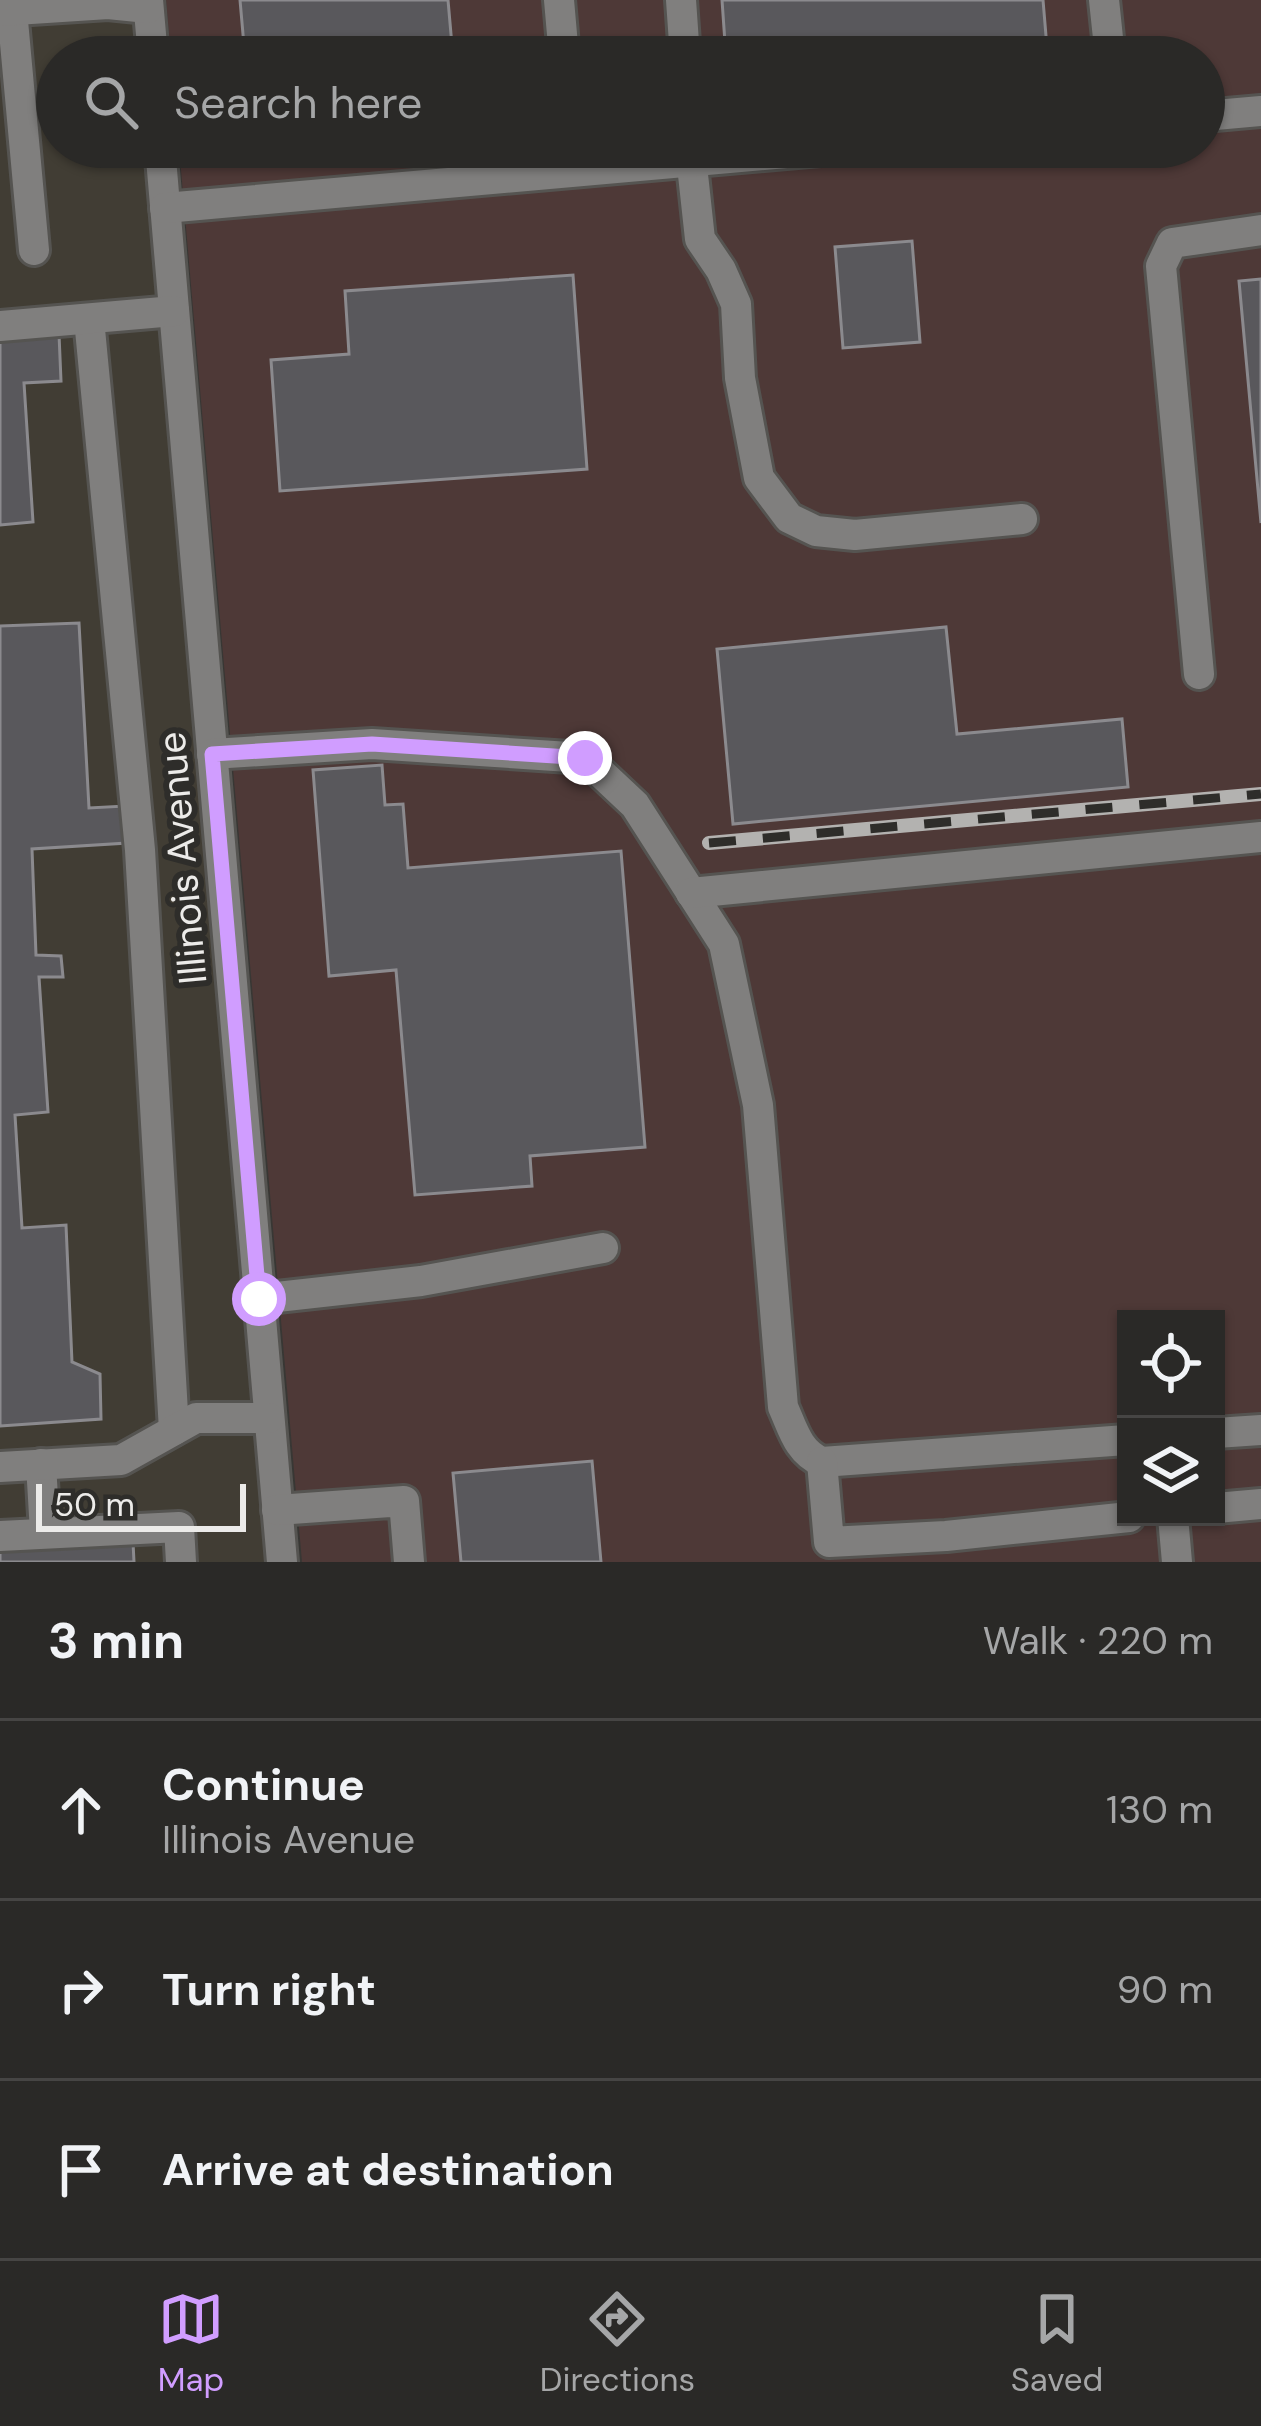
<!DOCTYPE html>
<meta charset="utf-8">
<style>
:root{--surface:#2a2927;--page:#363533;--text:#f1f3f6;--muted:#a5a6a7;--line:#464544;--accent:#d09dff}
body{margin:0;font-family:"DM Sans",sans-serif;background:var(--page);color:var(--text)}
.controls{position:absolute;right:36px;bottom:36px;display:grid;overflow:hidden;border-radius:0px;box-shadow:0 3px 9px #0004}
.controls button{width:108px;height:108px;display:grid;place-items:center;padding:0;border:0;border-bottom:3px solid var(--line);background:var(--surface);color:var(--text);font:60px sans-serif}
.scale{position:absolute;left:36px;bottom:30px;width:210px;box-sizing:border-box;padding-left:12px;border:6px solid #ecebe9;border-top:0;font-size:33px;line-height:42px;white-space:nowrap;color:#ecebe9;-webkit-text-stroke:9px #2e2d2a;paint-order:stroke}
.stop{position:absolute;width:36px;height:36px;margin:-27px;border:9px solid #d09dff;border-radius:50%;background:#fff}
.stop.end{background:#d09dff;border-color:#fff;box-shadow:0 3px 12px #0008}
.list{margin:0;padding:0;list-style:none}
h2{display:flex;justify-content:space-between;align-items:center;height:156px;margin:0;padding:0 48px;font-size:51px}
h2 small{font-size:39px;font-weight:400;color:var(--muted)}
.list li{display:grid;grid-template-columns:78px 1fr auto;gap:36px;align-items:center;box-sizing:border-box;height:180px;padding:0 48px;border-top:3px solid var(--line)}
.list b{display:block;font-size:45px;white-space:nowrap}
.list p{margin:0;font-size:39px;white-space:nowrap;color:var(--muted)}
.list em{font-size:39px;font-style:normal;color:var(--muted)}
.icon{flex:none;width:66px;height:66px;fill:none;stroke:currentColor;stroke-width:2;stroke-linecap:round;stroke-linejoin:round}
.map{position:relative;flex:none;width:1261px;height:1562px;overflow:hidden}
.search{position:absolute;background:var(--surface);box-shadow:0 3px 9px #0004;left:36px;right:36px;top:36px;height:132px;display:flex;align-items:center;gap:30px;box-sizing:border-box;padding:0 42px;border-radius:66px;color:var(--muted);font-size:45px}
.sheet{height:696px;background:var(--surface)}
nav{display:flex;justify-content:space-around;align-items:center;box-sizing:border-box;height:168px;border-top:3px solid var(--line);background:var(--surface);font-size:33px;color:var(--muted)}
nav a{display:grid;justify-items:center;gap:6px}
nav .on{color:var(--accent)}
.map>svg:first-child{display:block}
.built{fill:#413d34}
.industrial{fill:#4e3937;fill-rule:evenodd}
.building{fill:#59585c;stroke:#8b8a8e;stroke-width:3}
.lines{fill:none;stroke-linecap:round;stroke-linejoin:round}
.minor-casing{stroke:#555451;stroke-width:36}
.minor{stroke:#807f7e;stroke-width:30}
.rail-casing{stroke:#b3b2b0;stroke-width:14}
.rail{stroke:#2e2d2a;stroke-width:9;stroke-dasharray:27;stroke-linecap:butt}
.route{stroke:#d09dff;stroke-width:15}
.labels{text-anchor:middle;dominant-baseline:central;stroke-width:12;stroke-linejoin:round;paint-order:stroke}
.street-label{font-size:39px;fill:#ecebe9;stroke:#2e2d2a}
</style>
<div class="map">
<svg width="1261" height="1562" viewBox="0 0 1261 1562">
<rect width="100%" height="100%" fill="#383734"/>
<!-- built -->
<path class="built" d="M 0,0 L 134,0 L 139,57 L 57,57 L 57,147 L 147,147 L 269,1562 L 0,1562 Z"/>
<!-- industrial -->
<path class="industrial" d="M 166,0 L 1261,0 L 1261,1562 L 302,1562 L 179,147 L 1204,147 L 1204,57 L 171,57 ZM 1126,1319 L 1216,1319 L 1216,1517 L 1126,1517 Z"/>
<!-- building -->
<g class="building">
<path d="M 240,0 L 448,0 L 453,57 L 245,57 Z"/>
<path d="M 722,0 L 1043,0 L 1047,48 L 935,57 L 726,57 Z"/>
<path d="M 912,241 L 920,342 L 843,348 L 835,247 Z"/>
<path d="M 573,275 L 587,469 L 280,491 L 271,360 L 349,354 L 345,291 Z"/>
<path d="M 1261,279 L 1261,523 L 1239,281 Z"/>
<path d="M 59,334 L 61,381 L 24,383 L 33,522 L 0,525 L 0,339 Z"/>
<path d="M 79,623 L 89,808 L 125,806 L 127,843 L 32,849 L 36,955 L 61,956 L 63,977 L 39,977 L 48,1112 L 15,1115 L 22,1228 L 66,1225 L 72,1362 L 100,1374 L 101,1419 L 0,1426 L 0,626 Z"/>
<path d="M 946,627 L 957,734 L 1122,719 L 1128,787 L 733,824 L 717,649 Z"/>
<path d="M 382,765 L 385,805 L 403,804 L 408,868 L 621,851 L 645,1147 L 530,1156 L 532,1186 L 415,1195 L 396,970 L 329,976 L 313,770 Z"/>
<path d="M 592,1461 L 601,1562 L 461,1562 L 453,1473 Z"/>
<path d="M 133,1542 L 134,1562 L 0,1562 L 0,1550 Z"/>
</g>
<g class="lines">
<defs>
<g id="minor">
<path d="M 148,0 L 153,57"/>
<path d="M 559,0 L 564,57"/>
<path d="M 681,0 L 685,57"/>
<path d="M 1104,0 L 1110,57"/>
<path d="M 12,10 L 34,250"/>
<path d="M 0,11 L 108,4 L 148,8"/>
<path d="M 1204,116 L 1261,111"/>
<path d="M 160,147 L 282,1562"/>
<path d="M 690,147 L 700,239 L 721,270 L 736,304 L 740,378 L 759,478 L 789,518 L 816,531 L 855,535 L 1022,519"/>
<path d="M 165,208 L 854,147"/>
<path d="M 89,319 L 140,850 L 174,1430"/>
<path d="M 0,326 L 174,311"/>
<path d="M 1199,674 L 1161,266 L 1172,243 L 1261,230"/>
<path d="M 212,754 L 372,744 L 585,758 L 635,805 L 724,944 L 758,1105 L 783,1407 C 793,1429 798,1452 822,1462 L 1126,1440"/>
<path d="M 691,893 L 1261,837"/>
<path d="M 259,1299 L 421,1281 L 603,1248"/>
<path d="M 1216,1433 L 1261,1430"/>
<path d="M 822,1462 L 829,1542 L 946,1536 L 1129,1517"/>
<path d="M 41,1464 L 45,1532"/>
<path d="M 0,1467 L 121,1460 L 196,1418 L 269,1418"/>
<path d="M 1216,1508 L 1261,1504"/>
<path d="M 277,1510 L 404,1501 L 409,1562"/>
<path d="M 1173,1517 L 1177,1562"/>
<path d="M 0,1536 L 179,1527 L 181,1562"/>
</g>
</defs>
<!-- minor casing -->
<use href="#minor" class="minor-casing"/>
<!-- minor -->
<use href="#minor" class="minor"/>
<defs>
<path id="rail" d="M 709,843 L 1261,794"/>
</defs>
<!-- rail casing -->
<use href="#rail" class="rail-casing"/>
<!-- rail -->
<use href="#rail" class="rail"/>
</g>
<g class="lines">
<!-- route -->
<path class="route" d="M 259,1299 L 212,754 L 372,744 L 585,758"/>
</g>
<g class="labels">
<!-- street labels -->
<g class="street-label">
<text transform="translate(182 858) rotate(-95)">Illinois Avenue</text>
</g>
</g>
</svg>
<div class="controls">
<button><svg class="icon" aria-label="locate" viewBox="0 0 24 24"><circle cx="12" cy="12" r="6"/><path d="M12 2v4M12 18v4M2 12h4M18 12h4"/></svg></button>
<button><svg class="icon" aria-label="layers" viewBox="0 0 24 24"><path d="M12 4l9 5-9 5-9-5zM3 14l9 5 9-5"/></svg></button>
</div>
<div class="scale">50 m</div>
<div class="stop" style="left:259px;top:1299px"></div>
<div class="stop end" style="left:585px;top:758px"></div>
<div class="search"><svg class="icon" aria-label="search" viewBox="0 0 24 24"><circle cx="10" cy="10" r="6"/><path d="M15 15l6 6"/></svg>Search here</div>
</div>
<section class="sheet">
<h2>3 min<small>Walk · 220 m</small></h2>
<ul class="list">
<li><svg class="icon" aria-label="ahead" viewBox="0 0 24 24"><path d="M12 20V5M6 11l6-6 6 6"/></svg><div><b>Continue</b><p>Illinois Avenue</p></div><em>130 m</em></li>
<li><svg class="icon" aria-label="right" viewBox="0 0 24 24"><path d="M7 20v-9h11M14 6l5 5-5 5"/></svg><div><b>Turn right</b></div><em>90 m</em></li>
<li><svg class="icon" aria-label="arrive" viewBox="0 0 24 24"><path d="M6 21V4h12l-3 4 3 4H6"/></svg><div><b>Arrive at destination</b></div></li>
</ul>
</section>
<nav>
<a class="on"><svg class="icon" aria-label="map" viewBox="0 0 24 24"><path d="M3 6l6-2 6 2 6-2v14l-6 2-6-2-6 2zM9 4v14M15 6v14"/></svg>Map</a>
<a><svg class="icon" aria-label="directions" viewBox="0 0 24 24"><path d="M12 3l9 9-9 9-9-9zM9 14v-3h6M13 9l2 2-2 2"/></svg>Directions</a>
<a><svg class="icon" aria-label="saved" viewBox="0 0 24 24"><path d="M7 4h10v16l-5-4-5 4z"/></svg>Saved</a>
</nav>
